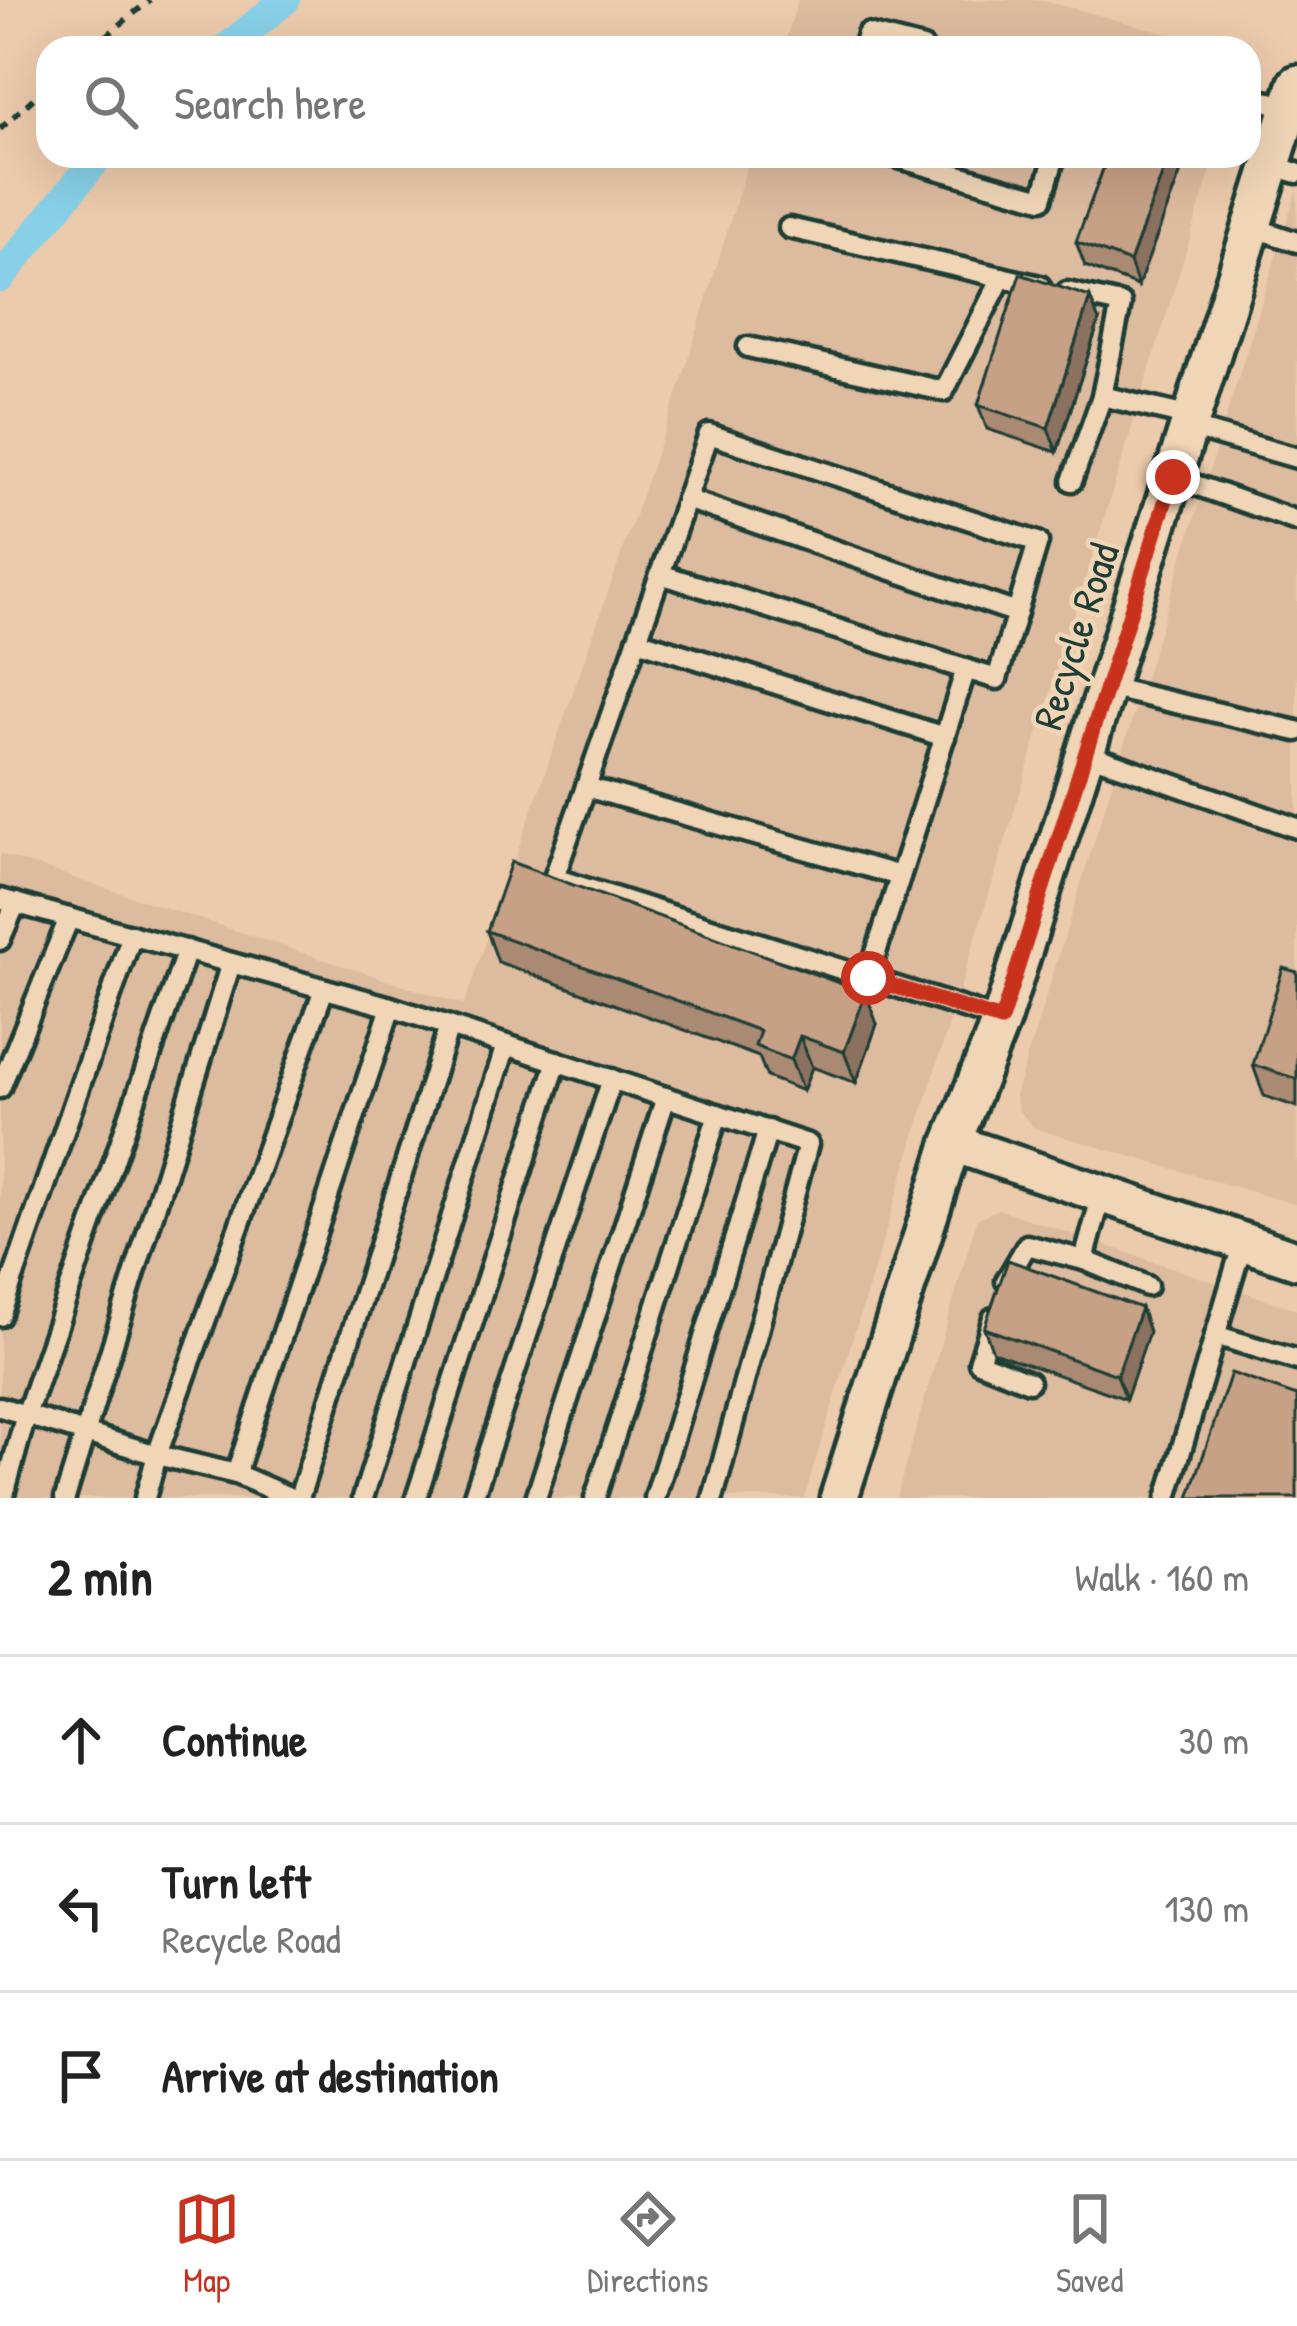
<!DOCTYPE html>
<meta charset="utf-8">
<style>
:root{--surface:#fff;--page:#f6f6f6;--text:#222;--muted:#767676;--line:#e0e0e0;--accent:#c8321e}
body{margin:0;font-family:"Patrick Hand",sans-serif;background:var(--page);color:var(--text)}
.stop{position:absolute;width:36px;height:36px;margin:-27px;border:9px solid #c8321e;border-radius:50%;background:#fff}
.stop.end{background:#c8321e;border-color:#fff;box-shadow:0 3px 12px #0008}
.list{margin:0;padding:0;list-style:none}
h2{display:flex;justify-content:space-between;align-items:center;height:156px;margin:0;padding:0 48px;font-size:51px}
h2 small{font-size:39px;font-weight:400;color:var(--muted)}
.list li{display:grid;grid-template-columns:78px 1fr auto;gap:36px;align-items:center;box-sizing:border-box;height:168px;padding:0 48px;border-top:3px solid var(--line)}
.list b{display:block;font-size:45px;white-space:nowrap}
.list p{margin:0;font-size:39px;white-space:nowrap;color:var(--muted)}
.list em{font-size:39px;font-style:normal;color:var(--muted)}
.icon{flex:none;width:66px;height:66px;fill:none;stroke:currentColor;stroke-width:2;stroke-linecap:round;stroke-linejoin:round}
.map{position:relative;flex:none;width:1297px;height:1498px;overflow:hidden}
.search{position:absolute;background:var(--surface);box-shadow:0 12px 48px #0002;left:36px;right:36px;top:36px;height:132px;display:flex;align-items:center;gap:30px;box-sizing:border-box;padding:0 42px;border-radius:36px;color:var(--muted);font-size:45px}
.sheet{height:660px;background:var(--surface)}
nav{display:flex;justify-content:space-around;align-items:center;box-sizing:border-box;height:168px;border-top:3px solid var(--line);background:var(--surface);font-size:33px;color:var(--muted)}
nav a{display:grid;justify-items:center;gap:6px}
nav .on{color:var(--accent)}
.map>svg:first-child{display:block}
.built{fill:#ddbb9f}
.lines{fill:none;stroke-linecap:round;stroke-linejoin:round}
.canal{stroke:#87d0e8;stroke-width:30}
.service-casing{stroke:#1f3d34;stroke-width:27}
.minor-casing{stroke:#1f3d34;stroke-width:45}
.path{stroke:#1f3d34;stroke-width:6;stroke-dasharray:9 9;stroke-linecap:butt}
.service{stroke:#f0d5b7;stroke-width:18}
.minor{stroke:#f0d5b7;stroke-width:36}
.wall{fill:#ab8a73;stroke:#1f3d34;stroke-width:3}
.shaded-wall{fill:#8b715e;stroke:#1f3d34;stroke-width:3}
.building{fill:#c7a186;stroke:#1f3d34;stroke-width:3}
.route{stroke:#c8321e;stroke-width:15}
.labels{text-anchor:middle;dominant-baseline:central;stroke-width:9;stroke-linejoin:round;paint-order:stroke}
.street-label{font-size:42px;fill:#1f3d34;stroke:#f0d5b7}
</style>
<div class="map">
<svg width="1297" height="1498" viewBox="0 0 1297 1498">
<rect width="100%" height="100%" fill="#eccaac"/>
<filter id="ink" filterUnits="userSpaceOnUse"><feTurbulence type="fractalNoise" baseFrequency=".00833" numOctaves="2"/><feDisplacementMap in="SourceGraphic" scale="24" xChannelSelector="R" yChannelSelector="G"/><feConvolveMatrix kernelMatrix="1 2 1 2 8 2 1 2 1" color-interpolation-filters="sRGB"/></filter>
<g filter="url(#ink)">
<!-- built -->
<g class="built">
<path d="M 798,0 L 1041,0 L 1223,48 L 783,48 Z"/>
<path d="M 750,156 L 1215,156 L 804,1498 L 0,1498 L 0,854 L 464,1005 L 682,380 Z"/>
<path d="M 1297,189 L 1297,1205 L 1034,1128 L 1019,1111 L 1015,1096 Z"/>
<path d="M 998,1209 L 1297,1310 L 1297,1498 L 896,1498 L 977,1219 Z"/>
</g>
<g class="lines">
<!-- canal -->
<g class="canal">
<path d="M 227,48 L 285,0"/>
<path d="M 0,278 L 99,156"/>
</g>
<defs>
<g id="service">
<path d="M 863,48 L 867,34 L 923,48"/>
<path d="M 1249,98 L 1290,106"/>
<path d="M 892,156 L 1042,199 L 1055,156"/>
<path d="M 1271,165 L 1297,173"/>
<path d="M 1252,227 L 1297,242"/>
<path d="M 789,228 L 1040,286"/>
<path d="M 1067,292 L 1121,304 L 1102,396 L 1191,417"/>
<path d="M 748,347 L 944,391 L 1002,277"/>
<path d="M 1189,427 L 1297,458"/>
<path d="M 1173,477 L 1297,521"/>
<path d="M 1072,481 L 1102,396"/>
<path d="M 686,499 L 1017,613"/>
<path d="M 660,574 L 997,679 L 1038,542 L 709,434 L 554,878 L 1001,1020"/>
<path d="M 637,640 L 945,737"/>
<path d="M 1107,687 L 1297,731"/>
<path d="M 1085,753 L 1297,828"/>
<path d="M 586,787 L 900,876"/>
<path d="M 0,899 L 391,1007"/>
<path d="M 0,940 L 16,903"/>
<path d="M 868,978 L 966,669"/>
<path d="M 0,1088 L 69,918"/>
<path d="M 1084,1260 L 1147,1286"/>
<path d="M 1006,1281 L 1027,1245 L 1084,1260 L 1102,1194"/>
<path d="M 0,1316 L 132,935"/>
<path d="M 993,1318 L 979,1362 L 1029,1382"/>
<path d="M 1215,1335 L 1297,1360"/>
<path d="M 0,1407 L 157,1455 L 236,1474 L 291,1498"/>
<path d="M 236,1474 L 391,1007 L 808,1144 L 713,1498"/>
<path d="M 3,1498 L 26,1415 L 187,950"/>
<path d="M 65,1498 L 231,963"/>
<path d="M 145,1498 L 157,1455 L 324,989"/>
<path d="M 299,1498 L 449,1026"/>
<path d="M 363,1498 L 506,1045"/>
<path d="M 416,1498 L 557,1061"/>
<path d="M 473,1498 L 612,1079"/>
<path d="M 536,1498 L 666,1097"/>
<path d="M 595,1498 L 718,1114"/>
<path d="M 655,1498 L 768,1130"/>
<path d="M 1167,1498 L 1243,1242"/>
</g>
<g id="minor">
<path d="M 952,1143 L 1297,1260"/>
<path d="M 839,1498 L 952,1143 L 1001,1020 L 1297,84"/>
</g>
</defs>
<!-- service casing -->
<use href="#service" class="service-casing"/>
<!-- minor casing -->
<use href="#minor" class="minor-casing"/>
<!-- path -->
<g class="path">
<path d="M 92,48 L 150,0"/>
<path d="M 0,129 L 48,85"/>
</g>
<!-- service -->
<use href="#service" class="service"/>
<!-- minor -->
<use href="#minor" class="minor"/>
</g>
<!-- wall -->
<g class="wall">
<path d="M 1108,156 L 1138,286 L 1085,266 L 1076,242 Z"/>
<path d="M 1099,321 L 1057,452 L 987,429 L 978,405 Z"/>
<path d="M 487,931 L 877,1024 L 856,1083 L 812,1067 L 803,1091 L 767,1077 L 759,1057 L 498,962 Z"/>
<path d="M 1297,972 L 1297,1107 L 1264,1096 L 1253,1065 Z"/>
<path d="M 1141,1308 L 1149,1332 L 1126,1399 L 993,1352 L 984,1328 Z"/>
</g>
<!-- shaded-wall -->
<g class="shaded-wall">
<path d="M 1169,156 L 1187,156 L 1138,286 L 1130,262 Z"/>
<path d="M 1090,297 L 1099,321 L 1057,452 L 1048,428 Z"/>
<path d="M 866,993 L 877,1024 L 856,1083 L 844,1052 Z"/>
<path d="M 800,1036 L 812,1067 L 803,1091 L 791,1060 Z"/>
<path d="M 1141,1308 L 1149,1332 L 1126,1399 L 1117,1375 Z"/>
</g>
<!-- building -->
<g class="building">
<path d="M 1108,156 L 1169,156 L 1130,262 L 1076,242 Z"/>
<path d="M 1020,274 L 1090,297 L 1048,428 L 978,405 Z"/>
<path d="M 511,862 L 866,993 L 844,1052 L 800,1036 L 791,1060 L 755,1046 L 760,1031 L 487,931 Z"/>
<path d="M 1283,968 L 1297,972 L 1297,1079 L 1253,1065 Z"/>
<path d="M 1008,1260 L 1141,1308 L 1117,1375 L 984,1328 Z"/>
<path d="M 1231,1373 L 1297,1396 L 1297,1498 L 1189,1498 Z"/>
</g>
</g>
<g class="lines" filter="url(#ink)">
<!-- route -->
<path class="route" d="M 868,978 L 1001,1020 L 1173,477"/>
</g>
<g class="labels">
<!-- street labels -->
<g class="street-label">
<text transform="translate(1075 636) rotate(-72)">Recycle Road</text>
</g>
</g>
</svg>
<div class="stop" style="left:868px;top:978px"></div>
<div class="stop end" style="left:1173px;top:477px"></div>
<div class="search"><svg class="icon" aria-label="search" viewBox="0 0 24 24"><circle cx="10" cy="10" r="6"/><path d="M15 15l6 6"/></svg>Search here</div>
</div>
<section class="sheet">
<h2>2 min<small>Walk · 160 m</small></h2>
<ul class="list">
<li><svg class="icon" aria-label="ahead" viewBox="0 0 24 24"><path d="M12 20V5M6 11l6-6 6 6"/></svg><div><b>Continue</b></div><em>30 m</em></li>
<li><svg class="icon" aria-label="left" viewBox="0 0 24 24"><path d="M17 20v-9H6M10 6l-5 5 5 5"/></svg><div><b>Turn left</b><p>Recycle Road</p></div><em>130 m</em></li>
<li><svg class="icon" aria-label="arrive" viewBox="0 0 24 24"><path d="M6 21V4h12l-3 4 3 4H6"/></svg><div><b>Arrive at destination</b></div></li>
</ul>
</section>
<nav>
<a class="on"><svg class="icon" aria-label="map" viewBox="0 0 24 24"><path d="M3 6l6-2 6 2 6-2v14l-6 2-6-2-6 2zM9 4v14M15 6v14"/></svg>Map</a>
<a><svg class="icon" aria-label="directions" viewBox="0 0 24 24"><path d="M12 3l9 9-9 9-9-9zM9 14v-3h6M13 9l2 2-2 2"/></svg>Directions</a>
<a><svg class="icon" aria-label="saved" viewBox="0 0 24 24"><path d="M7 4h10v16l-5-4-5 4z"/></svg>Saved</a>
</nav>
